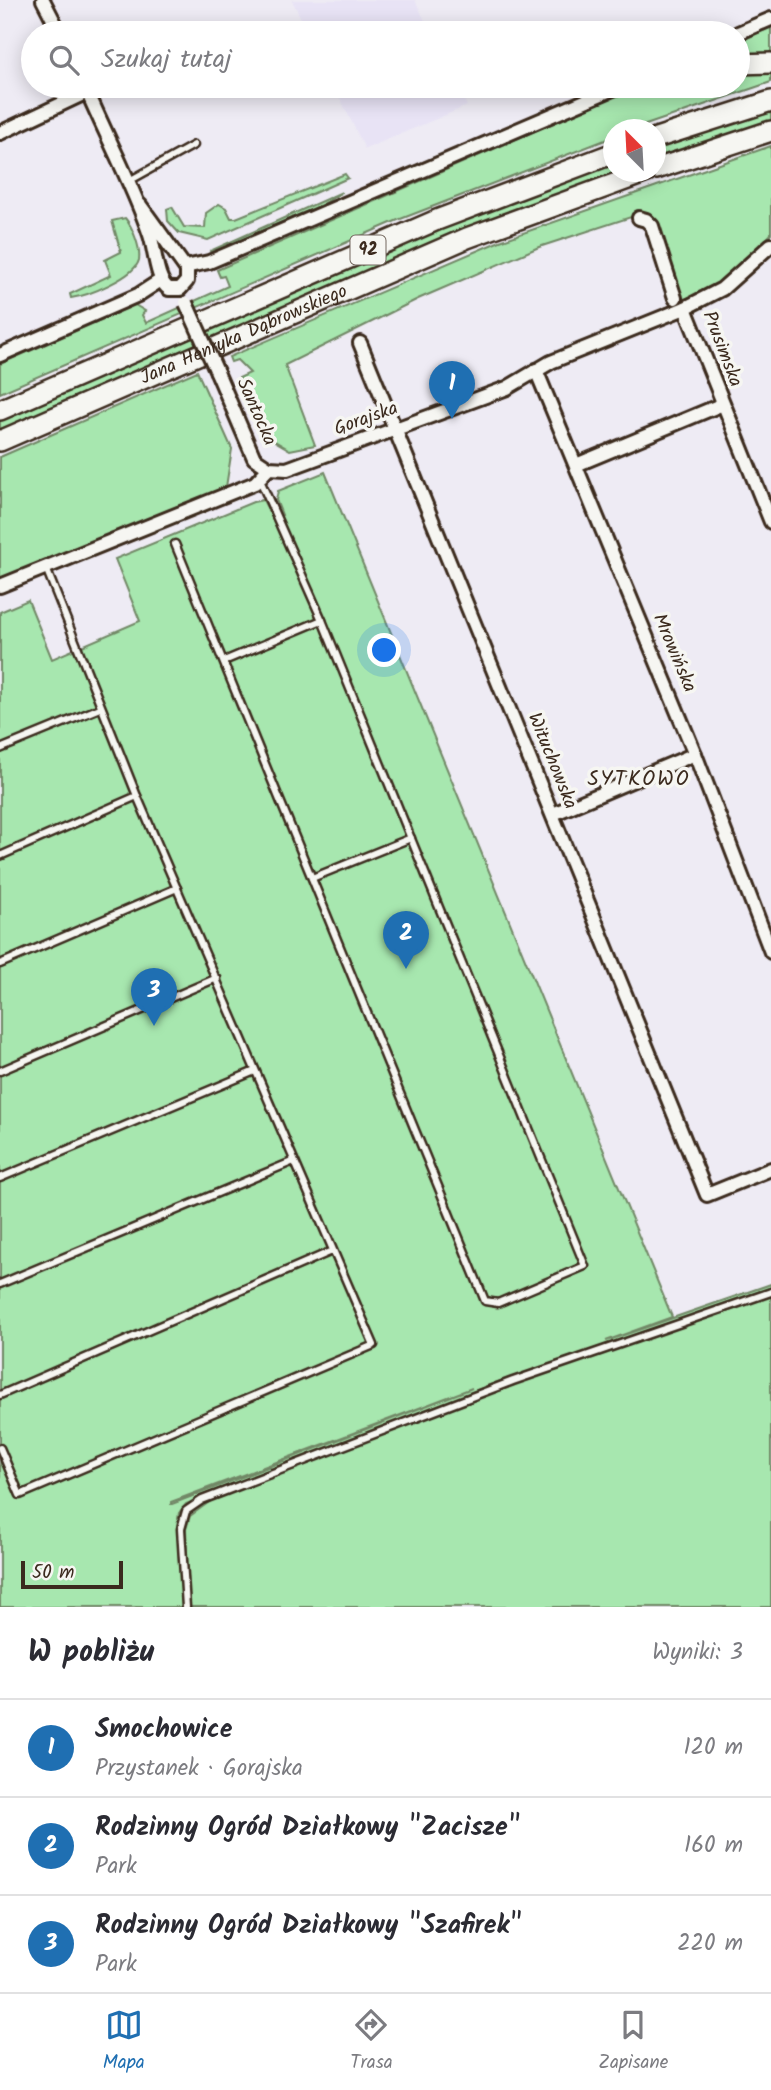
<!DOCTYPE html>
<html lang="pl">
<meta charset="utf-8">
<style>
:root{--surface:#fff;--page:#f2f2f3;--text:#2b2b33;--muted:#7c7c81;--line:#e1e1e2;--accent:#1f6fb2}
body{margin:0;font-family:Kalam,sans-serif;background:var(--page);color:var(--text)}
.compass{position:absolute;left:603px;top:119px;width:63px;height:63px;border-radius:50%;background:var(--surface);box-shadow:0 4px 18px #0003;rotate:336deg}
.scale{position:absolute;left:21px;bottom:18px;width:102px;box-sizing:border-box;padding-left:7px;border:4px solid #3b2a1e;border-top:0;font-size:19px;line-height:24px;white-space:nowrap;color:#3b2a1e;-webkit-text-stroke:5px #f6f6f2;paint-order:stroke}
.you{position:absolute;left:385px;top:651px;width:24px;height:24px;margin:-18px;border:5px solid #fff;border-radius:50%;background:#1a73e8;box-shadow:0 0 0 10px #1a73e833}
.badge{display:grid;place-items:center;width:46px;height:46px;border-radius:50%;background:var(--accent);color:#fff;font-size:23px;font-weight:700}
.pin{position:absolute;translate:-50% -58px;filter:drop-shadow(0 2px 4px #0008)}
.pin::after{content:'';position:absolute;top:37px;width:24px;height:21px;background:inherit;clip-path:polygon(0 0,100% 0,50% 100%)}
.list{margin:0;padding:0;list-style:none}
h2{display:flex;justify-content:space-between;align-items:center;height:91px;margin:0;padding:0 28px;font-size:30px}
h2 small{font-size:23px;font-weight:400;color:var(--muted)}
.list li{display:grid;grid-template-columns:46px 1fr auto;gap:21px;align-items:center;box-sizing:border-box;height:98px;padding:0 28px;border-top:2px solid var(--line)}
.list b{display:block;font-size:26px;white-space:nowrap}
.list p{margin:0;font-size:23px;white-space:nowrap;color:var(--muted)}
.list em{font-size:23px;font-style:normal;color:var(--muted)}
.icon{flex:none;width:38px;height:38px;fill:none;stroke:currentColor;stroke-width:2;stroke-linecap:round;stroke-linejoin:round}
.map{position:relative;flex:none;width:771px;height:1607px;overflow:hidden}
.search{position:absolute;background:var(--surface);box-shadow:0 4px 18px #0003;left:21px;right:21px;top:21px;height:77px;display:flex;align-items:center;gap:18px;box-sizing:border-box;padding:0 24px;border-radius:38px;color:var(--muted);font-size:26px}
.sheet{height:385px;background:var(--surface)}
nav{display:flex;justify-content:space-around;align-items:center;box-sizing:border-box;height:98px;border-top:2px solid var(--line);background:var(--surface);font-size:19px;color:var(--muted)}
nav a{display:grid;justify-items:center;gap:4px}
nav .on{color:var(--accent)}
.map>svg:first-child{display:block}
.built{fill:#e8e3f5}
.green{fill:#a7e7af;stroke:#718866;stroke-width:2;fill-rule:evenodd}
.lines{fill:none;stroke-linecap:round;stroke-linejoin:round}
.lane-casing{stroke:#3b2a1e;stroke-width:11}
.street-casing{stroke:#3b2a1e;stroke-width:18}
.primary-casing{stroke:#3b2a1e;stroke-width:24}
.lane{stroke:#f6f6f2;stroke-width:6}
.street{stroke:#f6f6f2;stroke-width:12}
.primary{stroke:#f6f6f2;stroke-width:19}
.street-bridge-casing{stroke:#3b2a1e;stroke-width:18;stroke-linecap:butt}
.street-bridge{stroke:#f6f6f2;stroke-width:12}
.labels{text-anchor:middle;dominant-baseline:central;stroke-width:7;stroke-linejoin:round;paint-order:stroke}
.shield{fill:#f6f6f2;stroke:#73675e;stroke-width:2}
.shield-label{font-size:18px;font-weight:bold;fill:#3b2a1e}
.street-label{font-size:19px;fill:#3b2a1e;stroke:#f6f6f2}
.neighbourhood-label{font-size:21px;letter-spacing:2px;fill:#3b2a1e;stroke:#f6f6f2}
</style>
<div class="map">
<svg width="771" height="1607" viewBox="0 0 771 1607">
<rect width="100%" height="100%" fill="#eeebf4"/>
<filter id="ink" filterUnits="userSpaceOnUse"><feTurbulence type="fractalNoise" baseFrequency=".0143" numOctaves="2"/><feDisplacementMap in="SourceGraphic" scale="14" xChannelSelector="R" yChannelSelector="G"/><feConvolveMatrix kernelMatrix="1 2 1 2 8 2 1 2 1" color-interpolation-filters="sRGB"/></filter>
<g filter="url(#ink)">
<!-- built -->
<g class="built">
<path d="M 292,0 L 415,0 L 431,33 L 308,33 Z"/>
<path d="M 334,86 L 457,86 L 467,106 L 365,149 Z"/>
</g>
<!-- green -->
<g class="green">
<path d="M 771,27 L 771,54 L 738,58 L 738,42 Z"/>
<path d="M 771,69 L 771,82 L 634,129 L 614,130 L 613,137 L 398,220 L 0,393 L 0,364 L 135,305 L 145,311 L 142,315 L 146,323 L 228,286 L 224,276 L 220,277 L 217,270 L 615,96 L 643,86 L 738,86 L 738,72 Z"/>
<path d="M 771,110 L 771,122 L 656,160 L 656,147 Z"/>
<path d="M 771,146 L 771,234 C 753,256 710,298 681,299 L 653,222 L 637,215 L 539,247 L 418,299 L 285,365 L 315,445 L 290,450 L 263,434 L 239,378 L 250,373 L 237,360 L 231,362 L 229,357 L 500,241 Z"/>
<path d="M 613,162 L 614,172 L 623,172 L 0,432 L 0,418 L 407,242 Z"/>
<path d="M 345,174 L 348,178 L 208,240 L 179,233 L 168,221 L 167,209 L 172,207 L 184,227 L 205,228 L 206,213 L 219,204 L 226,208 L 231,218 L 236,218 Z"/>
<path d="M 342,192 L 309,213 L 212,256 L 210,251 Z"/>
<path d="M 125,218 C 132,226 141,248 139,260 C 135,277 87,296 71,298 L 70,294 L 111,275 L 105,260 L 121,252 L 112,221 Z"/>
<path d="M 197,371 L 232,449 L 226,487 L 0,579 L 0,457 Z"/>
<path d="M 325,472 L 672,1317 L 606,1341 L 771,1284 L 771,1288 L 495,1383 L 186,1504 L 179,1513 L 177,1525 L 182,1607 L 0,1607 L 0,612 L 28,600 L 52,659 L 140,621 L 115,559 L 253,502 L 263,500 L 273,519 L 282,515 L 276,500 L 278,491 ZM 472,1388 L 172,1504 L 171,1504 L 171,1502 Z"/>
<path d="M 771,1296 L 771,1607 L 189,1607 L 186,1529 L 190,1516 L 212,1500 L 498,1390 Z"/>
</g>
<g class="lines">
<defs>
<g id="lane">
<path d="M 129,181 L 194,145"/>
<path d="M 175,544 L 485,1301 L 498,1303 L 585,1266 L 322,620 L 260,480"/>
<path d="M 224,661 L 322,620"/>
<path d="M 0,749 L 100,708"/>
<path d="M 0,856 L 137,796"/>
<path d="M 312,878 L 411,838"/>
<path d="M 0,964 L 177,888"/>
<path d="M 0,1071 L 217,978"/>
<path d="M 0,1178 L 255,1071"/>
<path d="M 0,1284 L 294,1161"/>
<path d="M 0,1395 L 332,1251"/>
<path d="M 0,1448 L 20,1495 L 374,1345 L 137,796 L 46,568"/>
<path d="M 186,1607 L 181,1529 L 186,1511 L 202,1500 L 513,1381 L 771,1292"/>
</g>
<g id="street">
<path d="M 43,0 L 60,33"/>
<path d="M 738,33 L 771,19"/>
<path d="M 85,86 C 106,136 132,183 150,235 C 155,249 156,281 169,289 L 180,289 L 187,281 L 187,270 L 140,205"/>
<path d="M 0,133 L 87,92"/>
<path d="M 639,218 L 646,220 L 652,226 L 675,298"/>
<path d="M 185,267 L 209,262 L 620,86"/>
<path d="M 685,308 L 771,522"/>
<path d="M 360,343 L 707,1195 L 771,1169"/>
<path d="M 0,355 L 138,295 L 161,280"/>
<path d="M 536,370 L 695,754 L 771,952"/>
<path d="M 217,372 L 254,458 L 269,468 L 287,469 L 507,388 L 551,362 L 685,308 L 722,289 L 771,245"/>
<path d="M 576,465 L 723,404"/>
<path d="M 0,586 L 255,483 L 269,468"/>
<path d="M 553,814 L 695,754"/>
</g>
<g id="primary">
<path d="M 738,64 L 771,63"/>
<path d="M 656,138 L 771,101"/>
<path d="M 656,169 L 771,131"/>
<path d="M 0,410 L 437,220 L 614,153"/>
<path id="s1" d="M 0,441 L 467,238 L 647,172"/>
</g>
</defs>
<!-- lane casing -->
<use href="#lane" class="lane-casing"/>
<!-- street casing -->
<use href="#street" class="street-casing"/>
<!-- primary casing -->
<use href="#primary" class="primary-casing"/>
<!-- lane -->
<use href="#lane" class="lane"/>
<!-- street -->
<use href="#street" class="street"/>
<!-- primary -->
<use href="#primary" class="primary"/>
<defs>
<path id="street-bridge" d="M 186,303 L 217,372"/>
</defs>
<!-- street-bridge casing -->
<use href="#street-bridge" class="street-bridge-casing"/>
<!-- street-bridge -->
<use href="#street-bridge" class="street-bridge"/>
</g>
</g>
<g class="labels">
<!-- shield labels -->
<rect class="shield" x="350.5" y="235.5" width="35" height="29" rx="5"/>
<g class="shield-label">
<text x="368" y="250">92</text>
</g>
<!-- street labels -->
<g class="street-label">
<text stroke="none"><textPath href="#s1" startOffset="266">Jana Henryka Dąbrowskiego</textPath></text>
<text transform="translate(722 349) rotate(69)">Prusimska</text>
<text transform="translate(256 412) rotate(66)">Santocka</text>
<text transform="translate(366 419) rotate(-20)">Gorajska</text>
<text transform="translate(674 653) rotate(67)">Mrowińska</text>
<text transform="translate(552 761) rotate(68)">Wituchowska</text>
</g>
<!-- neighbourhood labels -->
<g class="neighbourhood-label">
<text x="639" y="779">SYTKOWO</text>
</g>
</g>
</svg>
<svg class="compass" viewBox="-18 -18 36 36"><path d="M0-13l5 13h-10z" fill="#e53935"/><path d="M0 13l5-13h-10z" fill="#7c7c81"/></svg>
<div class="scale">50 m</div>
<div class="you"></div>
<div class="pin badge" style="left:452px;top:419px">1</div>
<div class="pin badge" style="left:406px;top:969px">2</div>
<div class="pin badge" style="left:154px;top:1026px">3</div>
<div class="search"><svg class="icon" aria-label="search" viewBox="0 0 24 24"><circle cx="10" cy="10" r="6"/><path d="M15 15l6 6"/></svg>Szukaj tutaj</div>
</div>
<section class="sheet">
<h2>W pobliżu<small>Wyniki: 3</small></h2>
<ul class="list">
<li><span class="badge">1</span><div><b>Smochowice</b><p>Przystanek · Gorajska</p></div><em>120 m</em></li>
<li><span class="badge">2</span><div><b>Rodzinny Ogród Działkowy &quot;Zacisze&quot;</b><p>Park</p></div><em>160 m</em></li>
<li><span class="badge">3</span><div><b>Rodzinny Ogród Działkowy &quot;Szafirek&quot;</b><p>Park</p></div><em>220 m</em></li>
</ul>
</section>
<nav>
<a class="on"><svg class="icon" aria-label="map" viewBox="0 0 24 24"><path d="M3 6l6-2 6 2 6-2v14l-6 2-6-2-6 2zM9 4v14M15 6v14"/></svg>Mapa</a>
<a><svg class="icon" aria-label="directions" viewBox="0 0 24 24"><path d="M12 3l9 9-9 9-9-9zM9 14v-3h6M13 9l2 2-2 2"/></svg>Trasa</a>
<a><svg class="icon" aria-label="saved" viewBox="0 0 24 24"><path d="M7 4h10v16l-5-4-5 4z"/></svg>Zapisane</a>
</nav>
